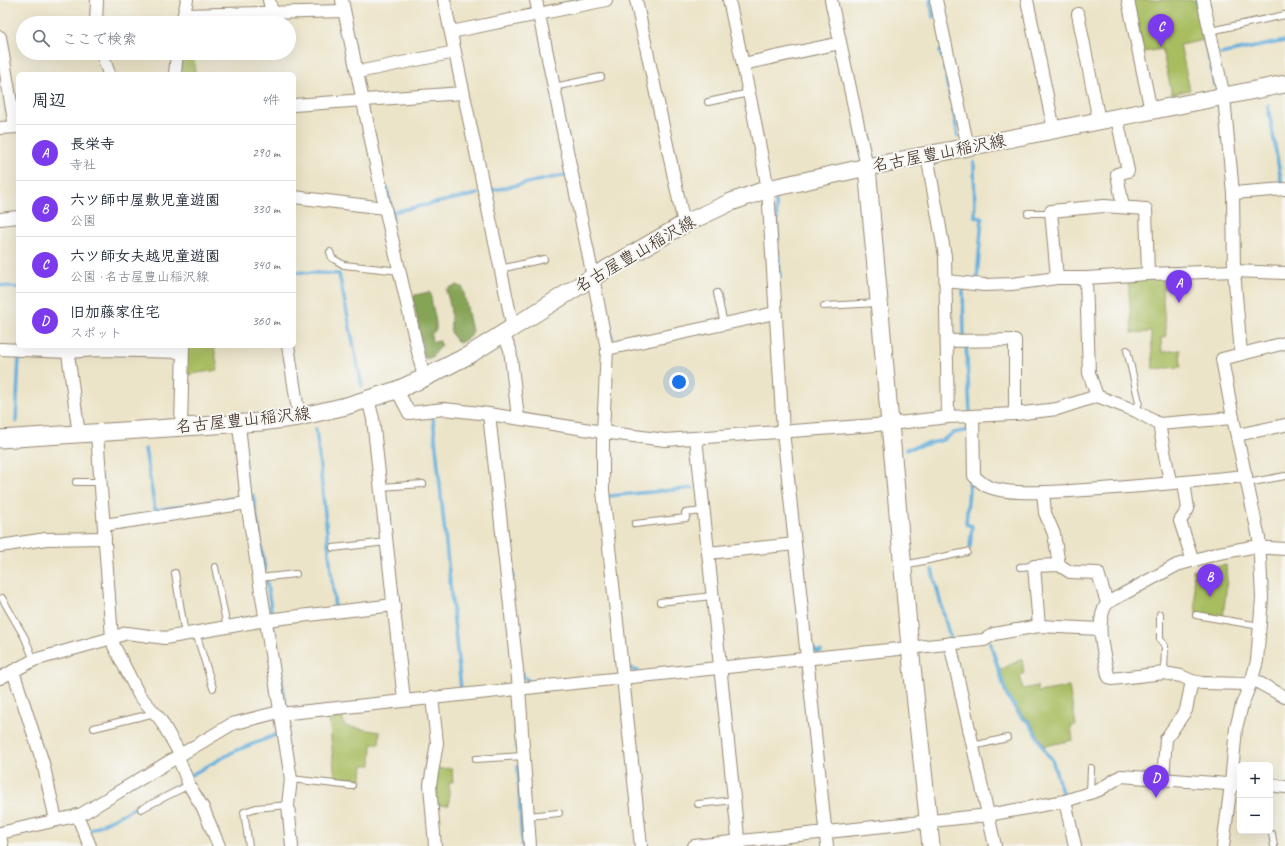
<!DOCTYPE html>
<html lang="ja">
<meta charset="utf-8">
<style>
:root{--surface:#fff;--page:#f6f6f7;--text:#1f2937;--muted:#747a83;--line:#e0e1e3;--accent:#7c3aed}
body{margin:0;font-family:Caveat,"Klee One",sans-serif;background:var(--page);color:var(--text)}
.controls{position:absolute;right:12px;bottom:12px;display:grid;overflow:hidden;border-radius:6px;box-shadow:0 4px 16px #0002}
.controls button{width:36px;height:36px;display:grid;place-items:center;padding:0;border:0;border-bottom:1px solid var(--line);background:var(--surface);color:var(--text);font:20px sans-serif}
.you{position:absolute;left:679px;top:382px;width:14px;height:14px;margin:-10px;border:3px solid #fff;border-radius:50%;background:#1a73e8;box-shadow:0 0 0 6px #1a73e833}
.badge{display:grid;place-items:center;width:26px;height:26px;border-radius:50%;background:var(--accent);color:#fff;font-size:13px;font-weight:700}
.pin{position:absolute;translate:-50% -33px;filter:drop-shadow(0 1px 2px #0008)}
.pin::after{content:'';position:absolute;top:21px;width:14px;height:12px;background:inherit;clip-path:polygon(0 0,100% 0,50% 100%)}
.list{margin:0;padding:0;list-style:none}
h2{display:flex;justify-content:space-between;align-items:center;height:52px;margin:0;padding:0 16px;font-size:17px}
h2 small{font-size:13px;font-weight:400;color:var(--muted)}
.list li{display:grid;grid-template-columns:26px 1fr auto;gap:12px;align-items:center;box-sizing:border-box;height:56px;padding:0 16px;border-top:1px solid var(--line)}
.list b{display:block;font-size:15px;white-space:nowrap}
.list p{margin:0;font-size:13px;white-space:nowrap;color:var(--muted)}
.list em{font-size:13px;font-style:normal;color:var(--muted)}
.icon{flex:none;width:22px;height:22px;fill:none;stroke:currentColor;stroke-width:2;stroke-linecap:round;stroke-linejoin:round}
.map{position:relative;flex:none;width:1285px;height:846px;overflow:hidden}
.search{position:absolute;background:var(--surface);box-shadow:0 4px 16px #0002;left:16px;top:16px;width:280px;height:44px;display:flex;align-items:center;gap:10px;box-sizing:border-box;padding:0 14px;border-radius:22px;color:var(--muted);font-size:15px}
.panel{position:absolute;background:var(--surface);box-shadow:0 4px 16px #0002;left:16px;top:72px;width:280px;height:276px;border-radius:6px}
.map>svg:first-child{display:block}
.green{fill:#a8bd61;stroke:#727440}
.forest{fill:#86a457;stroke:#60673a}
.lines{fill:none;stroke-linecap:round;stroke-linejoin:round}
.stream{stroke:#63afdc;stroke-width:3.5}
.lane-casing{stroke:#948773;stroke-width:8}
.street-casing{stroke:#948773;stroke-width:14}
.secondary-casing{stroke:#948773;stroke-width:19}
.lane{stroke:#fff;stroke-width:6}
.street{stroke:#fff;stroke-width:12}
.secondary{stroke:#fff;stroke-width:17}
.labels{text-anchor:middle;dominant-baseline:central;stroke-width:4;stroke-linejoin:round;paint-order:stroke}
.street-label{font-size:17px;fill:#3b2a1e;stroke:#f6f6f2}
</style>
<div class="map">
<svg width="1285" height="846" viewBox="0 0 1285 846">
<rect width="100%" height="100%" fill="#f6f6f2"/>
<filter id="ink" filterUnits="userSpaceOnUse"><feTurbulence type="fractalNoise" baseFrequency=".025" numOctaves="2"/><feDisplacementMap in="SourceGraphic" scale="8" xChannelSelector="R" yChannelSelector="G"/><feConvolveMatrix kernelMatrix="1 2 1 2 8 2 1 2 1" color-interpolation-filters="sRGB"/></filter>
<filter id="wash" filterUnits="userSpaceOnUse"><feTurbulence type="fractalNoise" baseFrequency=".012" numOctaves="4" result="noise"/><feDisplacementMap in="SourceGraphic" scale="16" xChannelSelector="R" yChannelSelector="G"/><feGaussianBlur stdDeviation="0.9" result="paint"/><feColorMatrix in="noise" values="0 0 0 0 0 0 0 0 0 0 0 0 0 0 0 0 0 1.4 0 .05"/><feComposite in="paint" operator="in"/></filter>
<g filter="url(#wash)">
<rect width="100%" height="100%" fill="#ece4c8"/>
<!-- green -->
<g class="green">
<path d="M 1132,0 L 1195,0 L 1204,40 L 1180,45 L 1190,90 L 1172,94 L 1162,49 L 1143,52 Z"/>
<path d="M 181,53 L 197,53 L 194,54 L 195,74 L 178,74 Z"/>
<path d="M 1181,276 L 1182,287 L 1162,289 L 1166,337 L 1161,338 L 1162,352 L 1180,350 L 1181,367 L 1153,369 L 1151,332 L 1132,333 L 1128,280 Z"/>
<path d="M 186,346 L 214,346 L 218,370 L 185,375 Z"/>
<path d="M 1226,565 L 1227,581 L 1223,618 L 1196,613 L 1193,570 Z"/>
<path d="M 1022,659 L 1024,674 L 1020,675 L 1023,689 L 1037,686 L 1038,692 L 1069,687 L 1076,725 L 1071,726 L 1073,740 L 1045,746 L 1030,721 L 1023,716 L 1008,696 L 1000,670 Z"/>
<path d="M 343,717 L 344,726 L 380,732 L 379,744 L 372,744 L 371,765 L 363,765 L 362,779 L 335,778 L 329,719 Z"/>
<path d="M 452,768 L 453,782 L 449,783 L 449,805 L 433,805 L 436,769 Z"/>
</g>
<!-- forest -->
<g class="forest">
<path d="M 458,285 L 463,288 L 472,332 L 471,336 L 460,343 L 457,342 C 448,330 451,329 451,315 C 451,306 448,298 446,290 L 448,288 Z"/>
<path d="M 429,292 L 431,294 C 431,306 437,318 436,330 L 431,334 L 432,342 L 440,341 L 441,346 L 432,357 L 426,359 L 424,356 L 413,297 L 415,295 Z"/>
</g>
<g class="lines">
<!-- stream -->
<g class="stream">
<path d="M 930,0 L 931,7"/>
<path d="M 1197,0 L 1197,3"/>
<path d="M 1198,8 L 1209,60"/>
<path d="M 932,10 L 933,17"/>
<path d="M 940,50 L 942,58"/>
<path d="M 1220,54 L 1285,41"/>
<path d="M 1211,67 L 1214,85"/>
<path d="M 944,68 L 945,71"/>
<path d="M 946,79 L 951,100"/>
<path d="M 1268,106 L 1282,186"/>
<path d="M 953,110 L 958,136"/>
<path d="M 974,162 L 975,217 L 982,218 L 977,279"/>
<path d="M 387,188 L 393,217"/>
<path d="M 489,191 L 565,175"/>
<path d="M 776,202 L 778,240"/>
<path d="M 392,212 L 478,194"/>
<path d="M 778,252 L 780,278"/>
<path d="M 294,272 L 339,274 L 362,386"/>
<path d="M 0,285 L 18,288"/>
<path d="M 963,287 L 964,337"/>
<path d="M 602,290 L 612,338"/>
<path d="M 966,344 L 970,411"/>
<path d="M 433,418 L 461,689"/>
<path d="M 16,422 L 19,354"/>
<path d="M 316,429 L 335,608 L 334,608"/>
<path d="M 145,449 L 155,510 L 236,498"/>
<path d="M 907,449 L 943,440 L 953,433 L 969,430"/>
<path d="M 253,495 L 265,570"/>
<path d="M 609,496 L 693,488"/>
<path d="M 509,540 L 510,551"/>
<path d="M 970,547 L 972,526 L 966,524 L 970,477"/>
<path d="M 512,567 L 513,578"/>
<path d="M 932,570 L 950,638"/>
<path d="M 267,582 L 271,610"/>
<path d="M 274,629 L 286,708"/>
<path d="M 990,642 L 1007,696 L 1022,718 L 1029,722 L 1047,754 L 1052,759 L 1063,796"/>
<path d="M 810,645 L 811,647 L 818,652 L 821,651"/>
<path d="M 626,663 L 627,666 L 635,671 L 638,671"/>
<path d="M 523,673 L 523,676 L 530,682 L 533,682"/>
<path d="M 515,714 L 517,748"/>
<path d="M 286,720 L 308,717"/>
<path d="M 518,766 L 522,846"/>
<path d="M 191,775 L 235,751 L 278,734"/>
<path d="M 87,832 L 183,783"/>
<path d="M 666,846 L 672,845"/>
</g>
</g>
</g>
<g filter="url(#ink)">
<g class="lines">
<defs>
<g id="lane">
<path d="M 1210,31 L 1285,15"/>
<path d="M 554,87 L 601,77"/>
<path d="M 708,102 L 749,93"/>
<path d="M 1028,213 L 1051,213"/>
<path d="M 330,252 L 332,258 L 344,265 L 400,271"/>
<path d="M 500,269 L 544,259"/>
<path d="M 717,293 L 724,324"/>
<path d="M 824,306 L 878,303"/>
<path d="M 1127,350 L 1139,402 L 1136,411"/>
<path d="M 76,482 L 101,482"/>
<path d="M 1247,483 L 1285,476"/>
<path d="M 381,487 L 423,484"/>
<path d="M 635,524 L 686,518 L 685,513 L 703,511"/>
<path d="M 333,548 L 387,542"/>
<path d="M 904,565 L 967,552"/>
<path d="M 215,567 L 227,627"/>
<path d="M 1020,567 L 1034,566"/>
<path d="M 175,573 L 185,635"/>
<path d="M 259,578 L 296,574"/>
<path d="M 2,598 L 25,638 L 34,660"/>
<path d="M 660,602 L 712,596"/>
<path d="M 1160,614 L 1160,639 L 1165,646 L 1164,673"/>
<path d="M 1196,615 L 1260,626"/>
<path d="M 196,633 L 213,688"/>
<path d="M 94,728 L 155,713"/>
<path d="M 973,746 L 1007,738"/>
<path d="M 476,759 L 524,756"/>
<path d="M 291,779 L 352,786"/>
<path d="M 1090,792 L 1091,768"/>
<path d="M 698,804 L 734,800"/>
<path d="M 141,809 L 189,785"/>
<path d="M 528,816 L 559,813"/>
<path d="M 1272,834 L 1274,846"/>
<path d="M 249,846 L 244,812 L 256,808 L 288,805"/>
</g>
<g id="street">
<path d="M 269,0 L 272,12"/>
<path d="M 342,0 L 385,208 L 424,378"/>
<path d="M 444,0 L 513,328"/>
<path d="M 536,0 L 591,267 L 607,349 L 603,432 L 603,491 L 641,846"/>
<path d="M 636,0 L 684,224"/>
<path d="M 729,0 L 752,107 L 768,189 L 783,431 L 827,846"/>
<path d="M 831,0 L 867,167"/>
<path d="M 936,0 L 968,147"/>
<path d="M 1027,0 L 1054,130"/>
<path d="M 1128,0 L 1151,111"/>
<path d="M 1203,0 L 1224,97 L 1233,193 L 1234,271 L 1241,354"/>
<path d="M 1078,14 L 1099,121"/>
<path d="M 184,15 L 344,11"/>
<path d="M 96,23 L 97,0"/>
<path d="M 182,23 L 187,0"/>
<path d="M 451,32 L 606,0"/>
<path d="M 0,37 L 15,127"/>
<path d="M 102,53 L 109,74"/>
<path d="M 743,64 L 840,43"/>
<path d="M 358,72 L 455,52"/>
<path d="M 175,74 L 177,53"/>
<path d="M 294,105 L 463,93"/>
<path d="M 1117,118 L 1128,171 L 1117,174 L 1123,207"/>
<path d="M 0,128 L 18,127"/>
<path d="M 927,155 L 945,256 L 948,417"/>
<path d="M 1233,193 L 1285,189"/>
<path d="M 294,197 L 385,208"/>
<path d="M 0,219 L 18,217"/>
<path d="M 1057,278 L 1051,211 L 1104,206 L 1146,209 L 1148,274"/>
<path d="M 1086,278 L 1089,373 L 1097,396"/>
<path d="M 946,281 L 984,285 L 1012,284 L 1057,278 L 1086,278 L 1148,274 L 1234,271 L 1285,273"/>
<path d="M 503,334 L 510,349 L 518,418"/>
<path d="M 947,341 L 1015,340 L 1015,414"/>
<path d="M 67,346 L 79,435"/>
<path d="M 288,346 L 299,417"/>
<path d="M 0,349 L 68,352 L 98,350 L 182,352"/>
<path d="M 607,349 L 775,313"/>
<path d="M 397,390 L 409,413 L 444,409 L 489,414 L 603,432 L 665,440 L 890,424 L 948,417 L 1015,414 L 1057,409 L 1097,396 L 1136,411 L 1159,424 L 1233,418"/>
<path d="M 368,399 L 373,419 L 404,700"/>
<path d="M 489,414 L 519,688 L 530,846"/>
<path d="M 973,416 L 974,476 C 978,480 984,485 989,487 C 1009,495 1049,492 1070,491 C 1129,488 1187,482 1246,476"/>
<path d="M 239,424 L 247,503 L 291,779 L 288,805 L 292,846"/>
<path d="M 1159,424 L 1170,482"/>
<path d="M 181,427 L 183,346"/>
<path d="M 1237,435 L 1285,425"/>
<path d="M 696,438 L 739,846"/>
<path d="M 1184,482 L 1188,509 L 1180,521 L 1193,561"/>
<path d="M 1043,492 L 1045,513 L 1054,534 L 1059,565"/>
<path d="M 104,525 L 247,503"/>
<path d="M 0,546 L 46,539 L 105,538"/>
<path d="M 708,553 L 795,544"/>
<path d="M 1039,626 L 1034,566 L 1059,565 L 1070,572 L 1098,573 L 1107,603"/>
<path d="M 950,643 L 995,846"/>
<path d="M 13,671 L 43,763 L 56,820"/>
<path d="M 0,678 L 34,660 L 112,638 L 97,434"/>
<path d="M 1252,679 L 1285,697"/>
<path d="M 1250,684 L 1202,683 L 1192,681 L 1181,676 L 1164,673 L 1112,679 L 1109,677 L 1108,675 C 1104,652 1094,624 1107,603 L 1177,565 L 1219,553 L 1252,547 L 1285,549"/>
<path d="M 432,697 L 437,743 L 430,785 L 435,846"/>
<path d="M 280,714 L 984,640 L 994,634 L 1039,626 L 1100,629"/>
<path d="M 180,754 L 160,719 L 139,695 L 114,646 L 112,638 L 127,633 L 165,638 L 266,620 L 394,605"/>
<path d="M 178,757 L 189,785 L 203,808 L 219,846"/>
<path d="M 1163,779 L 1166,739 L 1186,710 L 1192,681"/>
<path d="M 1270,785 L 1285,787"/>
<path d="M 1065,801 L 1075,846"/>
<path d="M 77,815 L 90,846"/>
<path d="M 0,833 L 80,815 L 232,724 L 279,712"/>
<path d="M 0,836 L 2,846"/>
<path d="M 694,846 L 988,815 L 1065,801 L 1099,790 L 1121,776 L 1240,785"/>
<path d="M 1223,846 L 1231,784 L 1236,728 L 1242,705 L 1252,679 L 1257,661 L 1262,598 L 1259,538 L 1233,418 L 1222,359 L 1285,343"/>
</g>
<g id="secondary">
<path d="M 867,167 L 910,647 L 931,846"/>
<path d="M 0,439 L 261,422 L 299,417 L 346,406 L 397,390 L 424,378 L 469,355 L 593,277 L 684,224 L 731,202 L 768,189 L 867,167 L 1285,84"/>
</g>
</defs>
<!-- lane casing -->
<use href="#lane" class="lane-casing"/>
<!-- street casing -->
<use href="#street" class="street-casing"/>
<!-- secondary casing -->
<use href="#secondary" class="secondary-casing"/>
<!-- lane -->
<use href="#lane" class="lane"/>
<!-- street -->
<use href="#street" class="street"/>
<!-- secondary -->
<use href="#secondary" class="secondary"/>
</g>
</g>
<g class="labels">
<!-- street labels -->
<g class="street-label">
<text transform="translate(939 153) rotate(-11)">名古屋豊山稲沢線</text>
<text transform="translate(635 254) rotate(-30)">名古屋豊山稲沢線</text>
<text transform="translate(243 420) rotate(-6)">名古屋豊山稲沢線</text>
</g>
</g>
</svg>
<div class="controls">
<button>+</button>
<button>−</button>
</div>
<div class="you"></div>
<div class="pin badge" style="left:1179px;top:303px">A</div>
<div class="pin badge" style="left:1210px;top:597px">B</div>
<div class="pin badge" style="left:1161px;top:47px">C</div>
<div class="pin badge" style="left:1156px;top:798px">D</div>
<div class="search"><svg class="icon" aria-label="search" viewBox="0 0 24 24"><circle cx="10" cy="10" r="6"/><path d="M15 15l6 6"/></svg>ここで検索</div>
<section class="panel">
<h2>周辺<small>4件</small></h2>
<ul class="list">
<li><span class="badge">A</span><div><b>長栄寺</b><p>寺社</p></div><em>290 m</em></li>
<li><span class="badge">B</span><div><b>六ツ師中屋敷児童遊園</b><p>公園</p></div><em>330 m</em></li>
<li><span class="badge">C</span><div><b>六ツ師女夫越児童遊園</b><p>公園 · 名古屋豊山稲沢線</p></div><em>340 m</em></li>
<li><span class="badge">D</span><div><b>旧加藤家住宅</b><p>スポット</p></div><em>360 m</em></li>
</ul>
</section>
</div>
